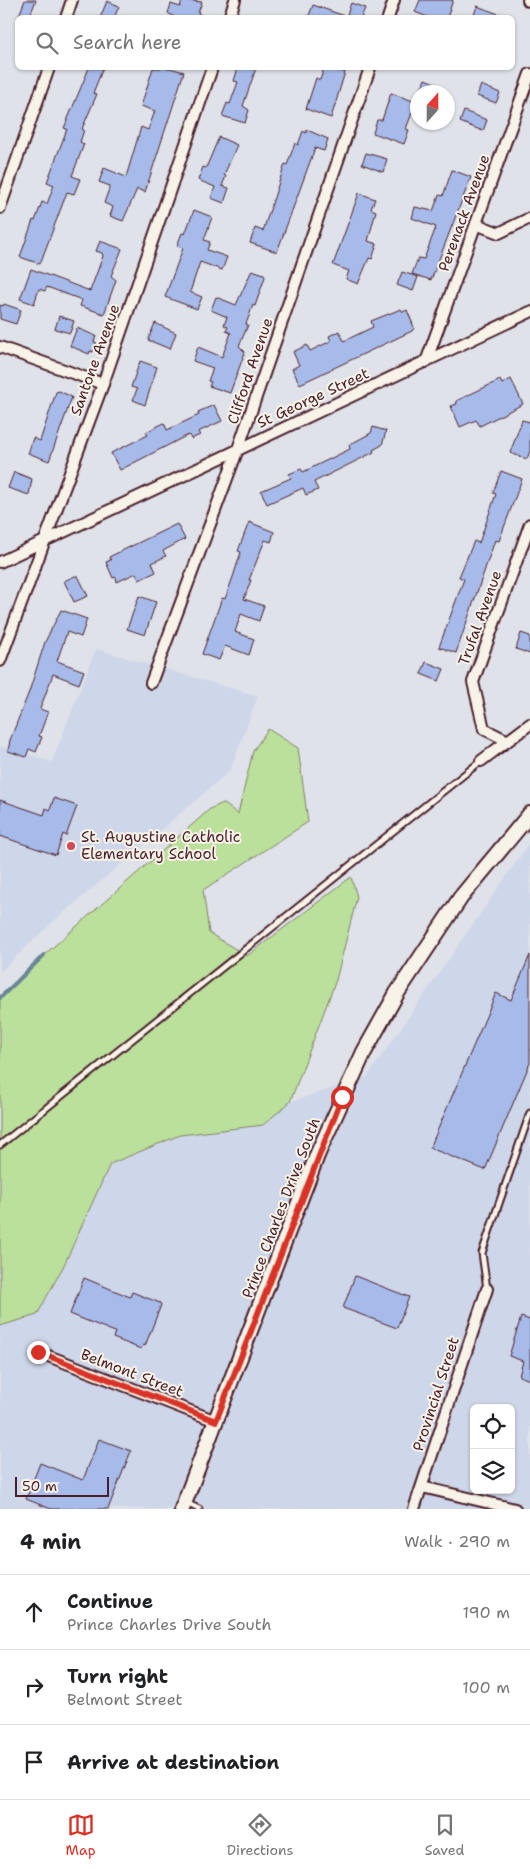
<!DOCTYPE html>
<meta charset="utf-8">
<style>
:root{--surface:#fff;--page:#f6f6f6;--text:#202124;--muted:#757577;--line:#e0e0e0;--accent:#d93025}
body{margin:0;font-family:"Shantell Sans",sans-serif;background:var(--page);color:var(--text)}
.controls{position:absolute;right:15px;bottom:15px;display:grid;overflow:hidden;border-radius:8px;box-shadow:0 1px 4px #0004}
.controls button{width:45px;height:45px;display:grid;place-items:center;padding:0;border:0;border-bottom:1px solid var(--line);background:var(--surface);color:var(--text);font:25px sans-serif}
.compass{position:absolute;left:410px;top:85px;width:45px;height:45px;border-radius:50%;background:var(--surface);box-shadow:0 1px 4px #0004;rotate:21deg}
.scale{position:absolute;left:15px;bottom:12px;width:94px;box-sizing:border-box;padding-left:5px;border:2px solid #4a1f2b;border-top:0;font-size:14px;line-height:18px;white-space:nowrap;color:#4a1f2b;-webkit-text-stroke:4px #f7f3e8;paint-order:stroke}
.stop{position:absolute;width:15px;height:15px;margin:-11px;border:4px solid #d93025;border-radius:50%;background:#fff}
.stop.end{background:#d93025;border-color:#fff;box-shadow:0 1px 5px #0008}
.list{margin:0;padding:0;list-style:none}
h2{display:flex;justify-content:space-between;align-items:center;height:65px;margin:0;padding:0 20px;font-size:21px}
h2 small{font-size:16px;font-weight:400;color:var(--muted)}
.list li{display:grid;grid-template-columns:32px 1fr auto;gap:15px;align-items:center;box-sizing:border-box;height:75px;padding:0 20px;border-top:1px solid var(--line)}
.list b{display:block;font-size:19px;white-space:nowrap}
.list p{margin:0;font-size:16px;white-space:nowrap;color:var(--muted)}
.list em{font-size:16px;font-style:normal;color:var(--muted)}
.icon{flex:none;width:28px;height:28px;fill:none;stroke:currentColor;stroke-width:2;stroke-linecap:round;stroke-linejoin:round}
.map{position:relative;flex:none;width:530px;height:1509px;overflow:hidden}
.search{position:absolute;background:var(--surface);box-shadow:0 1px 4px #0004;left:15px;right:15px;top:15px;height:55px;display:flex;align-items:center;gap:12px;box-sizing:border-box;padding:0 18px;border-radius:8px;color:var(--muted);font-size:19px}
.sheet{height:290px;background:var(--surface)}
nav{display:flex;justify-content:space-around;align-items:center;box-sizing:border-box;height:70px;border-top:1px solid var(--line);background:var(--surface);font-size:14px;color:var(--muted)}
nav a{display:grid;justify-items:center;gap:2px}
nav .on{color:var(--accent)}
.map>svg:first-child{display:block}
.built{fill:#ced6e9;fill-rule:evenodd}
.green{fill:#bae09b;stroke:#828063}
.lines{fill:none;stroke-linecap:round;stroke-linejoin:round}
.stream{stroke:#698695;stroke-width:4}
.building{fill:#a7bbea;stroke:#4a1f2b}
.service-casing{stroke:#4a1f2b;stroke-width:9}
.minor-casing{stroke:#4a1f2b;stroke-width:14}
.tertiary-casing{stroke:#4a1f2b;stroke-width:16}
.secondary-casing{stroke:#4a1f2b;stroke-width:18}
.service{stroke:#f7f3e8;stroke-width:5}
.minor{stroke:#f7f3e8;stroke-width:10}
.tertiary{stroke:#f7f3e8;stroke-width:12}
.secondary{stroke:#f7f3e8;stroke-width:14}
.route{stroke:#d93025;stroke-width:6}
.poi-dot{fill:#d1495b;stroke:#f7f3e8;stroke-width:2}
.labels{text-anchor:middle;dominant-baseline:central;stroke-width:4;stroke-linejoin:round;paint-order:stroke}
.street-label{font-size:15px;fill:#4a1f2b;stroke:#f7f3e8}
.poi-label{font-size:15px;fill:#4a1f2b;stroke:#f7f3e8;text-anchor:start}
</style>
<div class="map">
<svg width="530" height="1509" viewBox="0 0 530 1509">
<rect width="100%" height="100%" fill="#dfe2e9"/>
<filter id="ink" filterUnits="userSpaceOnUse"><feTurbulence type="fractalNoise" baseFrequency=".02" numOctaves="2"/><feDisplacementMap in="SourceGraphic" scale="10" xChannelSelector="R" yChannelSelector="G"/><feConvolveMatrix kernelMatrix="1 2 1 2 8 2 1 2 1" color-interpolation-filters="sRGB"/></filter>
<g filter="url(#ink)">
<!-- built -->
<g class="built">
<path d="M 96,649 L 258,696 L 256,701 L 230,771 L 55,920 L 0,972 L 0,746 L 52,762 Z"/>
<path d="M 530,842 L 530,1509 L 0,1509 L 0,1326 L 37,1315 L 64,1265 L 110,1164 L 180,1135 L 263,1125 L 290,1102 L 367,1077 ZM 474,1408 L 511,1408 L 511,1490 L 474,1490 Z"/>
</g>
<!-- green -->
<path class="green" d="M 268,729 L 298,748 L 308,822 L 203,890 L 209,933 L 247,956 L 351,877 L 357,897 L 336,980 L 290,1102 L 263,1125 L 180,1135 L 110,1164 L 64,1265 L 37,1315 L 0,1326 L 0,998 L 44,955 L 210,809 L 223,803 L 238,814 L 253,751 Z"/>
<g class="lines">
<!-- stream -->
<path class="stream" d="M 0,998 L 44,955"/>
</g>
<!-- building -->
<g class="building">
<path d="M 25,0 L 36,0 L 29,18 L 18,18 Z"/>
<path d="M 182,0 L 202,2 L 198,13 L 205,18 L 176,18 L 168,13 L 171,4 L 180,7 Z"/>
<path d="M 420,0 L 453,0 L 447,18 L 430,18 L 415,12 Z"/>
<path d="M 107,1 L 119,6 L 114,18 L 100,18 Z"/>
<path d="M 351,3 L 365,8 L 361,18 L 346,18 Z"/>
<path d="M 313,5 L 345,16 L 344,18 L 308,18 Z"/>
<path d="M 477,6 L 504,16 L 504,18 L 473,18 Z"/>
<path d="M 89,68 L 103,68 L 93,93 L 97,94 L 82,129 L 84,130 L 80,142 L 84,144 L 72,176 L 80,179 L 74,194 L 67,192 L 40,264 L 20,257 L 33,220 L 35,221 L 42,202 L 47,204 L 54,185 L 47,182 L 67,129 L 64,128 Z"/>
<path d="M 153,68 L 170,68 L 184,72 L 145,192 L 137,189 L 123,221 L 110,216 L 113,207 L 104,203 L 110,186 L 99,182 L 104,168 L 126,177 L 141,127 L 148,130 L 155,111 L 141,106 Z"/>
<path d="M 238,68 L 256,68 L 243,106 L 249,110 L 245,123 L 222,116 L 227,103 L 230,104 L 238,82 L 234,81 Z"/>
<path d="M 324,68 L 345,72 L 331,118 L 306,109 L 316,78 L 320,80 Z"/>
<path d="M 425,79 L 437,84 L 434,92 L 420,92 Z"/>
<path d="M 481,85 L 500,93 L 496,103 L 477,96 Z"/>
<path d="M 391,93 L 416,102 L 406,129 L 409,130 L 404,144 L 373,133 L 377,120 L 382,120 Z"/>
<path d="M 464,111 L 487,120 L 483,131 L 460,122 Z"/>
<path d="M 307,130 L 328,139 L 324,151 L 315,148 L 277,252 L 250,243 L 255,228 L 263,231 L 285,164 L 287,165 L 295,143 L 298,145 L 303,131 L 306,133 Z"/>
<path d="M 219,137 L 237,145 L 224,175 L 226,176 L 222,186 L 229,188 L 224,203 L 211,198 L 215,187 L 198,180 L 203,167 L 206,168 Z"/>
<path d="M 366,153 L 387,159 L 383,172 L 362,164 Z"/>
<path d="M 452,170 L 471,177 L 431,280 L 412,274 L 418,258 L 424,259 L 436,227 L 412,218 L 415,207 L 433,211 L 439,195 L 443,196 Z"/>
<path d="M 359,193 L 375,199 L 371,209 L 376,211 L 368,241 L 377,244 L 372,259 L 369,258 L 358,284 L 346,279 L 349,271 L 333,265 Z"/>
<path d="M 194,210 L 212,217 L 204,240 L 210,242 L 207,250 L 227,257 L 222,270 L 200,262 L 190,292 L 202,297 L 197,309 L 165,297 L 183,248 L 177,246 L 182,233 L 185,234 Z"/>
<path d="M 100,241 L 122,249 L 111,276 L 116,280 L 104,314 L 80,306 L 82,300 L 47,287 L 45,291 L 39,289 L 34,304 L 20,299 L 31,269 L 90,291 L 103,256 L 102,253 L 96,251 Z"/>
<path d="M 252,270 L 264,274 L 265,277 L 255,306 L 253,305 L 246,324 L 248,325 L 239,346 L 245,352 L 230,393 L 209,386 L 211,382 L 208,381 L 213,368 L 193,361 L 198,347 L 222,357 L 231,333 L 226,331 L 228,327 L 224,325 L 227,317 L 211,310 L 216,297 L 236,305 Z"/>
<path d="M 402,272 L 418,277 L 413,291 L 397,285 Z"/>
<path d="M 4,304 L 21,310 L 16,324 L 0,319 L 0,305 L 3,306 Z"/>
<path d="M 401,309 L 403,312 L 407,310 L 412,322 L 414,328 L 412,331 L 300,384 L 292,369 L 299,365 L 293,352 L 307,345 L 310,351 L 331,341 L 329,336 L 339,331 L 344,341 L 373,327 L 371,321 Z"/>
<path d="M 59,316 L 74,321 L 70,333 L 55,329 Z"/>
<path d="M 155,323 L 176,333 L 170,349 L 148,340 Z"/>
<path d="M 77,328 L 96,336 L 94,342 L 97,343 L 93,352 L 90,351 L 89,354 L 70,346 Z"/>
<path d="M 140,361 L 157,367 L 145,405 L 133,400 L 137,389 L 131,387 Z"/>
<path d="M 511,379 L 523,404 L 480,426 L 476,420 L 460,427 L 451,406 L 457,404 L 456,401 L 500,380 L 502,384 Z"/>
<path d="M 59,391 L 72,397 L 49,461 L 28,453 L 29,451 L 33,438 L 40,441 L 56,392 Z"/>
<path d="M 214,405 L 222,421 L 198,432 L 200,435 L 191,439 L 189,435 L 184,437 L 120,470 L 111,453 L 148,435 L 146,432 L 164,423 L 167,430 L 199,415 L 198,412 Z"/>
<path d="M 522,420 L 530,422 L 530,451 L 527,459 L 510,453 Z"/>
<path d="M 373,427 L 386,431 L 382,445 L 373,450 L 374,452 L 314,482 L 318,490 L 306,495 L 303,488 L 267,504 L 261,491 L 291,478 L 289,474 L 301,469 L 303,472 L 350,449 L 349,445 L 371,433 Z"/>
<path d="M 501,471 L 522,479 L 499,541 L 495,540 L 456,653 L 439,647 L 464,579 L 459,577 L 474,541 L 479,543 L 496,494 L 493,493 Z"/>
<path d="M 14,472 L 32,479 L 29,495 L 8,488 Z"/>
<path d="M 249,522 L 274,532 L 271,542 L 265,540 L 249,580 L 251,580 L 244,599 L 264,606 L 259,621 L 241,614 L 235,632 L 254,639 L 249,655 L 225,646 L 219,660 L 202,654 L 222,598 L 225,599 L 233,577 L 241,552 L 238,551 Z"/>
<path d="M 177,524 L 185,539 L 163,551 L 166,556 L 152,563 L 156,572 L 139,580 L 136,573 L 117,582 L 116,577 L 113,578 L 106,562 L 111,560 L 109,557 Z"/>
<path d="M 75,576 L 78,576 L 88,596 L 74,602 L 64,581 Z"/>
<path d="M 139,596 L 156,602 L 145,635 L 127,629 Z"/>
<path d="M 61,610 L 87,619 L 81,637 L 67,632 L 57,661 L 84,671 L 79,684 L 53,674 L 40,709 L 48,712 L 39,736 L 42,737 L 36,752 L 29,749 L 26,757 L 8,751 L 10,740 L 29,692 L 45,642 Z"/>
<path d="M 521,633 L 530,636 L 530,654 L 516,649 Z"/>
<path d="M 426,662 L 444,669 L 439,681 L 421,674 Z"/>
<path d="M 54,798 L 77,806 L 66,836 L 63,834 L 56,855 L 0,836 L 0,800 L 44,815 L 46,808 L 50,810 Z"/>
<path d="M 530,955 L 530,1063 L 485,1170 L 430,1148 L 496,993 L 511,1000 Z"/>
<path d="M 355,1276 L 409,1297 L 397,1328 L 343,1308 Z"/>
<path d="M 84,1278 L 130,1297 L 132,1292 L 160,1303 L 161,1305 L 145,1346 L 143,1345 L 141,1349 L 113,1338 L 115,1332 L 70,1314 Z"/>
<path d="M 521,1317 L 530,1320 L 530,1380 L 519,1376 L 523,1361 L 509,1356 Z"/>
<path d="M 99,1439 L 131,1451 L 108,1509 L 51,1509 L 26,1499 L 40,1463 L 83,1480 Z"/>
</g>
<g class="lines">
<defs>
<g id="service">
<path d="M 0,1145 L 481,761"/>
<path d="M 487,1289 L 482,1253 L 530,1113"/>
<path d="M 186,1503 L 199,1509"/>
</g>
<g id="minor">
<path d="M 66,18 L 72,0"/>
<path d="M 229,18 L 235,0"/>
<path d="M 388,18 L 394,0"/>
<path d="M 0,208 L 49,68"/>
<path d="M 476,224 L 499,233 L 530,218"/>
<path d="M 0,347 L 103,384"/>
<path d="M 426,362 L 530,74"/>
<path d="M 0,562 L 530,312"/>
<path d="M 0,661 L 103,384 L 212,68"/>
<path d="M 151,683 L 238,449 L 370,68"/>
<path d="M 506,740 L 484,729 L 473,682 L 530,524"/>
<path d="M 481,761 L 530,724"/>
<path d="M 38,1352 L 216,1421"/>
<path d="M 422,1487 L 515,1509"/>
<path d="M 414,1509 L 487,1289"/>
</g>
<path id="tertiary" d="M 529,0 L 530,0"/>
<path id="secondary" d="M 182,1509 L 318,1153 L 364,1052 L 397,993 L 461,897 L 530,814"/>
</defs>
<!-- service casing -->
<use href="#service" class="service-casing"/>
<!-- minor casing -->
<use href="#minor" class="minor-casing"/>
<!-- tertiary casing -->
<use href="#tertiary" class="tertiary-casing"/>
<!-- secondary casing -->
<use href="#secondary" class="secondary-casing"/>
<!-- service -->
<use href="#service" class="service"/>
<!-- minor -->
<use href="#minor" class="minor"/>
<!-- tertiary -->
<use href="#tertiary" class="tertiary"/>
<!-- secondary -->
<use href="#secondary" class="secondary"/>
</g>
</g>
<g class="lines" filter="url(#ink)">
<!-- route -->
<path class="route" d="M 38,1352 L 216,1421 L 342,1097"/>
</g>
<!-- markers -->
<circle class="poi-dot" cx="71" cy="846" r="5"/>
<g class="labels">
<!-- street labels -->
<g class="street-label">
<text transform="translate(464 213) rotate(-70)">Perenack Avenue</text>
<text transform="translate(95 360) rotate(-70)">Santone Avenue</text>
<text transform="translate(250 371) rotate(-71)">Clifford Avenue</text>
<text transform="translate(313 398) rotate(-25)">St George Street</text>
<text transform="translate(480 618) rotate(-70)">Trufal Avenue</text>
<text transform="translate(281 1208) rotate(-69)">Prince Charles Drive South</text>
<text transform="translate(132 1373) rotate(21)">Belmont Street</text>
<text transform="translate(436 1394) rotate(-72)">Provincial Street</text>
</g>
<!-- poi labels -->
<g class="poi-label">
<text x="81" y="837">St. Augustine Catholic<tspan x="81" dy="17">Elementary School</tspan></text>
</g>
</g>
</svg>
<div class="controls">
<button><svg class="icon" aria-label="locate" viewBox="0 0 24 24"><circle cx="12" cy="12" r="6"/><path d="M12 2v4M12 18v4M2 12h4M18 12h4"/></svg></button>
<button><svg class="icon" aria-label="layers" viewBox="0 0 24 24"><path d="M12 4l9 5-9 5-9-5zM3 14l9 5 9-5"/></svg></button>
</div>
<svg class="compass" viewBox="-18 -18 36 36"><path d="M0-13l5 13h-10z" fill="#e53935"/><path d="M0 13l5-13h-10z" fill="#757577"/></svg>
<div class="scale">50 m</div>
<div class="stop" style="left:342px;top:1097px"></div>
<div class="stop end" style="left:38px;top:1352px"></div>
<div class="search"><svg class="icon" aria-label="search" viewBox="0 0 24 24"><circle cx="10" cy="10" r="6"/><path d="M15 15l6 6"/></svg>Search here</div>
</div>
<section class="sheet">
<h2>4 min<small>Walk · 290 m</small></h2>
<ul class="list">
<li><svg class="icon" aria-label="ahead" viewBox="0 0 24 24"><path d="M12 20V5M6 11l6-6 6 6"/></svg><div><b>Continue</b><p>Prince Charles Drive South</p></div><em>190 m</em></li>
<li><svg class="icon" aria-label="right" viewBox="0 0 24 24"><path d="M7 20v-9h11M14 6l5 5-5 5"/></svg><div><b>Turn right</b><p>Belmont Street</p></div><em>100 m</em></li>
<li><svg class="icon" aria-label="arrive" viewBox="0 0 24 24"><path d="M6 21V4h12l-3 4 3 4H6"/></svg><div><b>Arrive at destination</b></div></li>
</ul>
</section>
<nav>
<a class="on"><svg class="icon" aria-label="map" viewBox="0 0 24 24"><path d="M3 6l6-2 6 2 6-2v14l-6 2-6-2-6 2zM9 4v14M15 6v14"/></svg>Map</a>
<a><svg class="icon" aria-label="directions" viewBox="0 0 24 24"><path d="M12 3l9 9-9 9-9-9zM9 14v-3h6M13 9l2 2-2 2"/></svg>Directions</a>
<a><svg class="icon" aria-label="saved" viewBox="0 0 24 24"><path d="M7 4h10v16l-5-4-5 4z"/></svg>Saved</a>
</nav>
